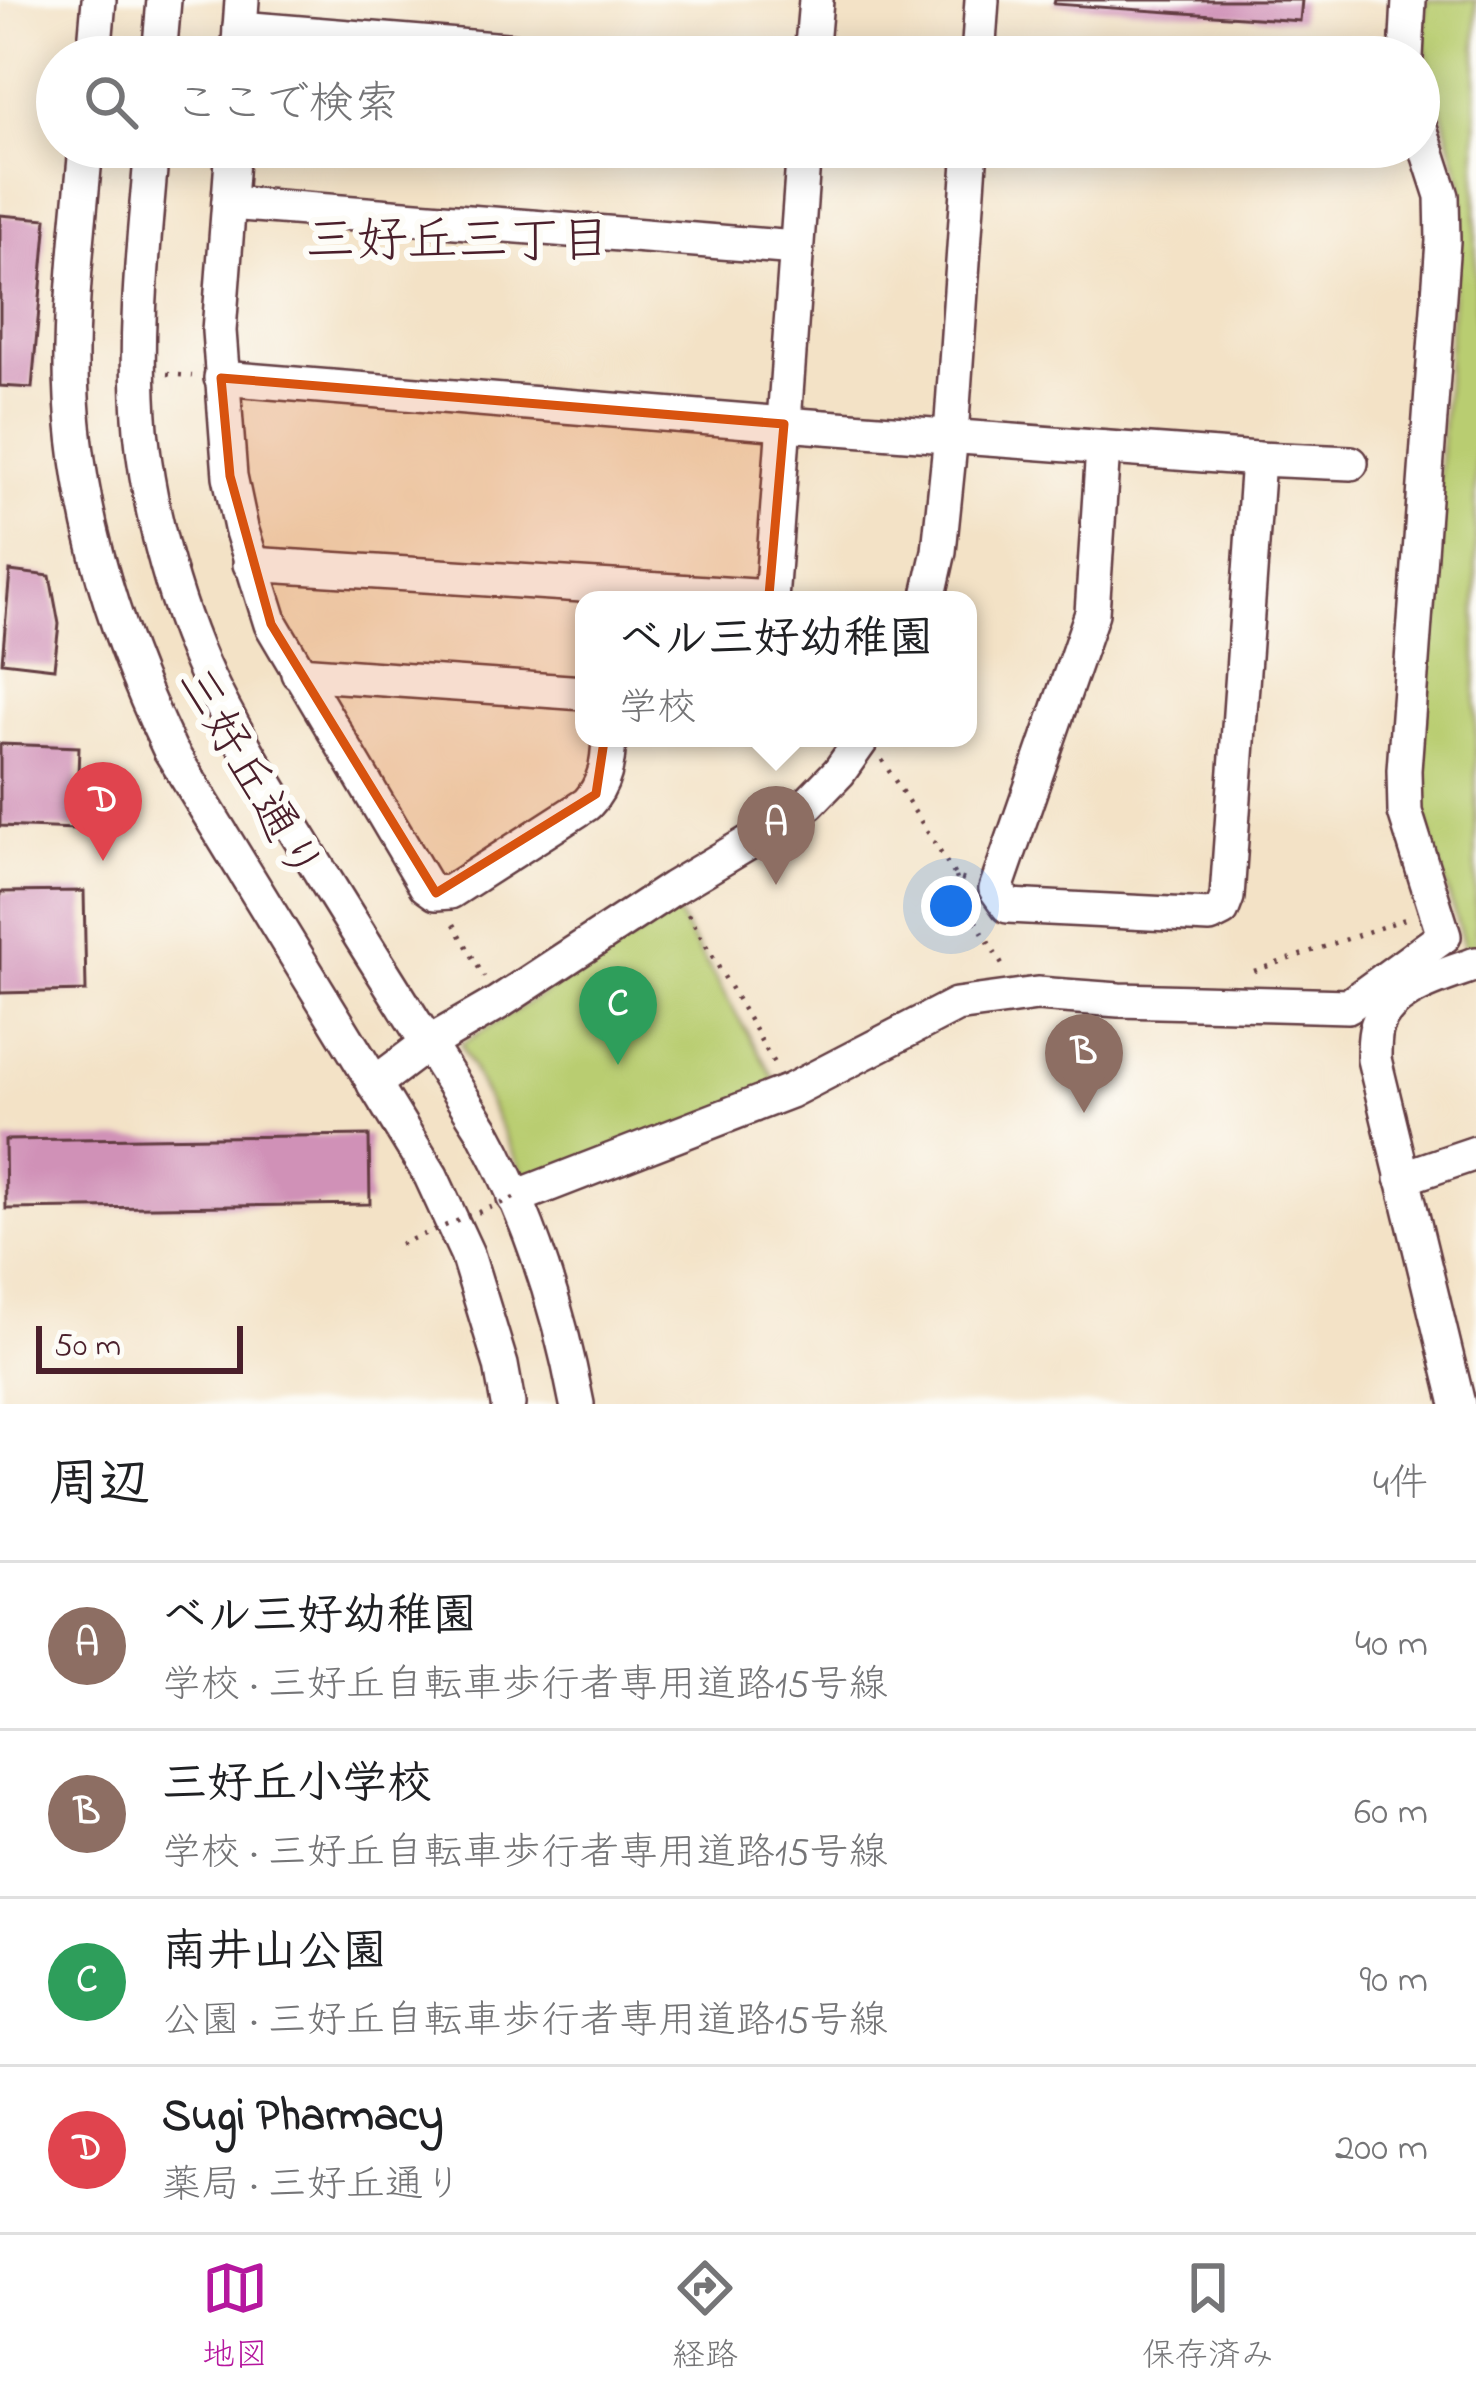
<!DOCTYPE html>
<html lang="ja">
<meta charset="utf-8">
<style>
:root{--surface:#fff;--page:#f2f2f2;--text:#202124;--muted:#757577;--line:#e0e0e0;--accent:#b5179e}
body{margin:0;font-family:"Indie Flower","Klee One",sans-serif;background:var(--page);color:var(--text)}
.scale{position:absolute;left:36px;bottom:30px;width:207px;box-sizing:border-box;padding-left:12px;border:6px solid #4a1f2b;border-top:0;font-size:33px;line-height:42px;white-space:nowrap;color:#4a1f2b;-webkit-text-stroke:9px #fdfcf7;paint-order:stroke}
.you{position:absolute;left:951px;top:906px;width:42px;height:42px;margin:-30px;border:9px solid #fff;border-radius:50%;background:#1a73e8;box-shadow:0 0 0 18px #1a73e833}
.badge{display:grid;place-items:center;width:78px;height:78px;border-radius:50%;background:var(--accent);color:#fff;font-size:39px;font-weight:700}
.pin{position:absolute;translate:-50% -99px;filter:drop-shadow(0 3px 6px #0008)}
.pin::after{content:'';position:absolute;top:63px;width:42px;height:36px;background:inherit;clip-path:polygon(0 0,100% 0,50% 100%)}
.popup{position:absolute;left:575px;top:591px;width:402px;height:156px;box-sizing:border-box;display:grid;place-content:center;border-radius:24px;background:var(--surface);filter:drop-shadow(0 3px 9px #0005);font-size:39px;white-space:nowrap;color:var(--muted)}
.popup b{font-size:45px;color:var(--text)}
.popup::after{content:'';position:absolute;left:50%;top:100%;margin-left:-24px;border:24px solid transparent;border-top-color:var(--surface)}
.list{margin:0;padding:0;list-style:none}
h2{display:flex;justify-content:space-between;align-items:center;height:156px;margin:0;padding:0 48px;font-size:51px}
h2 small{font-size:39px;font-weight:400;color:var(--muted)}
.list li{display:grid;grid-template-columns:78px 1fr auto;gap:36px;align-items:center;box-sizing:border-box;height:168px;padding:0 48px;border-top:3px solid var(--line)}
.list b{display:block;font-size:45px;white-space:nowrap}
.list p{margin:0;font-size:39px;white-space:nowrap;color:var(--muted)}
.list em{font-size:39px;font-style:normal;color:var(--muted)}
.icon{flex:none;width:66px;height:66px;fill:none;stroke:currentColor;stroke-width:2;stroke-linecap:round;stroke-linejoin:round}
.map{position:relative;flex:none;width:1476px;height:1404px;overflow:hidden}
.search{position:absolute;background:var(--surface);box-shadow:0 6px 30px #0003;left:36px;right:36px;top:36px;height:132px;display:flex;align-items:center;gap:30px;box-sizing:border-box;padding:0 42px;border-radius:66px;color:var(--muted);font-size:45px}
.sheet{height:828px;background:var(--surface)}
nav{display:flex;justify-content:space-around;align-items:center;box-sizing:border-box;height:168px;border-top:3px solid var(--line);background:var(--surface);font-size:33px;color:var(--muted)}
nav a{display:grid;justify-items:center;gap:6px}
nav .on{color:var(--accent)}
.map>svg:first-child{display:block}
.green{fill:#b9cd71;stroke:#82764e;stroke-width:3}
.building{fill:#d091b7}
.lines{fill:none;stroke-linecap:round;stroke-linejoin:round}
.minor-casing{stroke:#633c42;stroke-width:38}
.path{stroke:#633c42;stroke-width:4.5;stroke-dasharray:3 9;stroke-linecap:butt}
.minor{stroke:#fff;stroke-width:33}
.path-bridge{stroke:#633c42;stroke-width:4.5;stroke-dasharray:3 9;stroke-linecap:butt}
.marked{fill:#d8530f;fill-opacity:0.2;stroke:#d8530f;stroke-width:9;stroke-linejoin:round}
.labels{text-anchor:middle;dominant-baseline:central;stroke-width:12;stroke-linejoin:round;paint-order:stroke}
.street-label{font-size:48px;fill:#4a1f2b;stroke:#fdfcf7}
.neighbourhood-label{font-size:51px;fill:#4a1f2b;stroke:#fdfcf7}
</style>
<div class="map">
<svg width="1476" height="1404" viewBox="0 0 1476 1404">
<rect width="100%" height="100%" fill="#fdfcf7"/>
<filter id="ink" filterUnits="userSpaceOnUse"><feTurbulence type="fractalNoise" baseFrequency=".00833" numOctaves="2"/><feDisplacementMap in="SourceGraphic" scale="24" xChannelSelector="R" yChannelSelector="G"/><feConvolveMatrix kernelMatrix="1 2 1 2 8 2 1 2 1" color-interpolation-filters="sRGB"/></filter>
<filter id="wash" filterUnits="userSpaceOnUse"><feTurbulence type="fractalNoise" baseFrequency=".004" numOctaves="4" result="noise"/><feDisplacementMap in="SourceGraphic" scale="48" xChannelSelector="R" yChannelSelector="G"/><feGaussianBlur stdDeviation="2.7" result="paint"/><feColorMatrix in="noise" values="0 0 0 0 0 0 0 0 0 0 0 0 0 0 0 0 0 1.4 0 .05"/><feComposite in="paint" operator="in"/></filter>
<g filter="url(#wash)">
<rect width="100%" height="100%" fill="#f3e2c6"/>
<!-- green -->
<g class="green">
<path d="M 1426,0 L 1476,0 L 1476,948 L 1466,952 L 1421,805 L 1422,691 L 1462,184 L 1424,46 Z"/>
<path d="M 676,912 L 778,1085 L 531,1191 L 461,1044 Z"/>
</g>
<g id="blocks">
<!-- building -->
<g class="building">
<path d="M 1055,0 L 1302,0 L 1300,21 L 1054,4 Z"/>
<path d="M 0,215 L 47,219 L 32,388 L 0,386 Z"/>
<path d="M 10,571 L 50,576 L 59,624 L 54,668 L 2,662 Z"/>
<path d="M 0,744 L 79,747 L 76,829 L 0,826 Z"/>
<path d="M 84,891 L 86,991 L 0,993 L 0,892 Z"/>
<path d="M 369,1135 L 370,1204 L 6,1209 L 5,1140 Z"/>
</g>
</g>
</g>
<g filter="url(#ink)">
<use href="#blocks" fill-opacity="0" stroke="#633c42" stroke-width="3"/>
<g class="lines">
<defs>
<g id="minor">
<path d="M 240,28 L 592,57"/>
<path d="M 94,57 L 99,0"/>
<path d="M 159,57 L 164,0"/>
<path d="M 238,57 L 242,0"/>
<path d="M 811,57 L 816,0"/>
<path d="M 978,57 L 982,0"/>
<path d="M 1406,57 L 1409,0"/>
<path d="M 86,147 C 80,214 72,282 71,350 C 69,491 110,624 170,750 L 431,1176 L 467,1254 L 501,1365 L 508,1404"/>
<path d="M 152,147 C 144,241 133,335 141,430 C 149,515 177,616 215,692 C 247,755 285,814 321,873 C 374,959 428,1044 482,1129 C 529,1215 559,1308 577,1404"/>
<path d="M 233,147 L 219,331 L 230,476 L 241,528 L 271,624 L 426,886 L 436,893 L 450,892 L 587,804 C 605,785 608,763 609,738"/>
<path d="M 229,203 L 796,248"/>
<path d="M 221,378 L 784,424 L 1258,459 L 1351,463"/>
<path d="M 1103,448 L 1092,613 L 996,889 L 1008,906 L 1210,916 L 1222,910 L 1227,897 L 1258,459"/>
<path d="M 250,564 L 771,597"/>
<path d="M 771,600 L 804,147"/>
<path d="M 928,600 L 939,551 L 951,435 L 971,147"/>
<path d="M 298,673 L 584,693"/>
<path d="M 374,1084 L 427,1044 L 498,1003 L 673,888 L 782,823 L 809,803 L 839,772 L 863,738"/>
<path d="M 1402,1178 L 1476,1153"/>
<path d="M 514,1198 L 790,1091 L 956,1005 L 1037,994 L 1119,1000 L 1348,1006 L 1444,936 L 1405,812 L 1404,770 L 1443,241 L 1442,196 L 1419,125"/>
<path d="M 1458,1404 L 1374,1059 C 1374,1049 1374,1039 1376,1030 C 1385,990 1443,976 1476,964"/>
</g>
</defs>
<!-- minor casing -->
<use href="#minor" class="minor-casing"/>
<!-- path -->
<g class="path">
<path d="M 167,374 L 192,376"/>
<path d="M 882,760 L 956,877 L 968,881"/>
<path d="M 956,877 L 966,905 L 1004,968"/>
<path d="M 688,914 L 775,1065"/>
<path d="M 454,924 L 484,977"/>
<path d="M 1254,971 L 1408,918"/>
</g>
<!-- minor -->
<use href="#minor" class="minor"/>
<!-- path-bridge -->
<path class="path-bridge" d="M 400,1244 L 514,1198"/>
</g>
</g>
<!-- marked area -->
<path class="marked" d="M 221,378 L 784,424 L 760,698 L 611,695 L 596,794 L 436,893 L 271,624 L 230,476 Z"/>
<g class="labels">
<!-- street labels -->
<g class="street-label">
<text transform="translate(248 776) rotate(60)">三好丘通り</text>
</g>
<!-- neighbourhood labels -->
<g class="neighbourhood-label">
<text x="458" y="243">三好丘三丁目</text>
</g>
</g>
</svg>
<div class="scale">50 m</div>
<div class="you"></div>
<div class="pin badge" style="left:776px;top:885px;background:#8d6e63">A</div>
<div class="popup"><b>ベル三好幼稚園</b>学校</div>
<div class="pin badge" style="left:1084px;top:1113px;background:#8d6e63">B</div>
<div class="pin badge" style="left:618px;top:1065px;background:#2e9e5b">C</div>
<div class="pin badge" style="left:103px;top:861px;background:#e0444e">D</div>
<div class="search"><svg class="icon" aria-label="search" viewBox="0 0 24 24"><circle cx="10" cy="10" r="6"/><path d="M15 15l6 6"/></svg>ここで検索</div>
</div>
<section class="sheet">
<h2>周辺<small>4件</small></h2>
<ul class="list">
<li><span class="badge" style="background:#8d6e63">A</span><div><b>ベル三好幼稚園</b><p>学校 · 三好丘自転車歩行者専用道路15号線</p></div><em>40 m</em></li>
<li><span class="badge" style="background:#8d6e63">B</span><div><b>三好丘小学校</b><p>学校 · 三好丘自転車歩行者専用道路15号線</p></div><em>60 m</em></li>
<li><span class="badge" style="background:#2e9e5b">C</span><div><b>南井山公園</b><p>公園 · 三好丘自転車歩行者専用道路15号線</p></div><em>90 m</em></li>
<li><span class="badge" style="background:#e0444e">D</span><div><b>Sugi Pharmacy</b><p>薬局 · 三好丘通り</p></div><em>200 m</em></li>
</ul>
</section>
<nav>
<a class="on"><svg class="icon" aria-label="map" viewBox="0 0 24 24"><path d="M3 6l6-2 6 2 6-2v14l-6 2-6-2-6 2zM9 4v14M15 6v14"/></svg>地図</a>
<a><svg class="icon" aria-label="directions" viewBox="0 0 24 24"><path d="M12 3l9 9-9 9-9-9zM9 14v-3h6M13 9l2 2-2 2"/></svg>経路</a>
<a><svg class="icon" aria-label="saved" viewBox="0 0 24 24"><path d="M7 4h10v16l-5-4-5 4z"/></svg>保存済み</a>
</nav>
